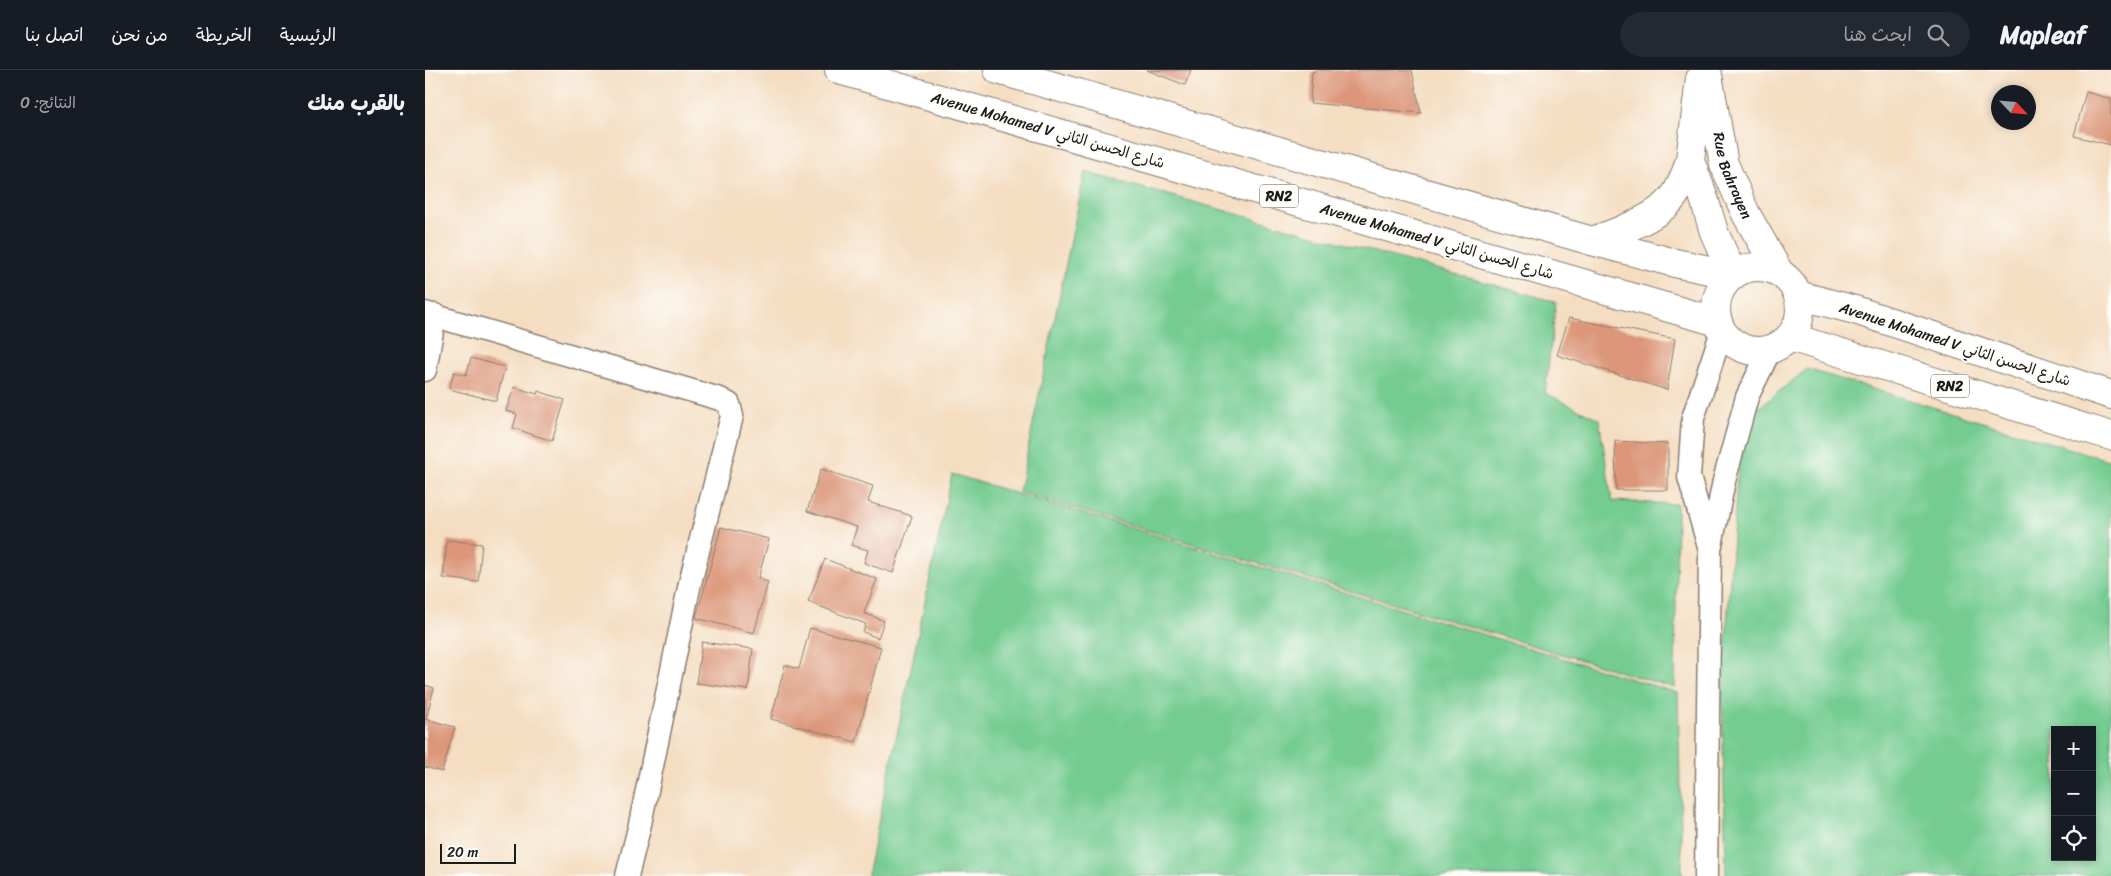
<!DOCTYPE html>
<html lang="ar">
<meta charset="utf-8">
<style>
:root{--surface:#171b24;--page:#242831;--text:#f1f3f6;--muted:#9ea1a6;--line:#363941}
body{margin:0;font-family:Sriracha,"Playpen Sans Arabic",sans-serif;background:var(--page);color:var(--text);direction:rtl}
.controls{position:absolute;right:15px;bottom:15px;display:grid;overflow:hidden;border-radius:0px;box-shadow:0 2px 8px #0003}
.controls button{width:45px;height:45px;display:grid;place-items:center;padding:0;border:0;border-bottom:1px solid var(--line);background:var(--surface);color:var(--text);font:25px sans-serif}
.compass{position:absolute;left:1566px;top:15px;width:45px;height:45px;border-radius:50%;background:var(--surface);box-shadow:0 2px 8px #0003;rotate:116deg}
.scale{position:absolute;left:15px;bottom:12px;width:76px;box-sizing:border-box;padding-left:5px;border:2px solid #1c1c1c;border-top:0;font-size:14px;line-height:18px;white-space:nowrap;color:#1c1c1c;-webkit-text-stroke:4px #fdfcf7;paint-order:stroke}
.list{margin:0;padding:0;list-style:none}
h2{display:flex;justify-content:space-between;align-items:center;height:65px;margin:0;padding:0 20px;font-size:21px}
h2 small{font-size:16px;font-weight:400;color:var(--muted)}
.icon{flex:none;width:28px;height:28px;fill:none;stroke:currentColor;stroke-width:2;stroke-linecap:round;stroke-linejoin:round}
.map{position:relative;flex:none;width:1686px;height:806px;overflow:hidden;direction:ltr}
header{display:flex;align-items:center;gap:30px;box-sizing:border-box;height:70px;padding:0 25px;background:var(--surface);border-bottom:1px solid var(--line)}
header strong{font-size:24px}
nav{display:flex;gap:28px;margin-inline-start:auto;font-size:18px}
.search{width:350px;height:45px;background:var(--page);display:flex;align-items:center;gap:12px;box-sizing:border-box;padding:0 18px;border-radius:28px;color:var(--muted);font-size:19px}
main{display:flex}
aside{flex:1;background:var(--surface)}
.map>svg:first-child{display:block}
.green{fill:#74cc91;stroke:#487456;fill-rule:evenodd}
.building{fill:#dc9679}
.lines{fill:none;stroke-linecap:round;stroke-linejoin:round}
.minor-casing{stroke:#887c6e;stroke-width:25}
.tertiary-casing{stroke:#887c6e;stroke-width:30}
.trunk-casing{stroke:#887c6e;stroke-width:30}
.minor{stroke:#fff;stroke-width:22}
.tertiary{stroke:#fff;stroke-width:28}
.trunk{stroke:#fff;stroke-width:28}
.labels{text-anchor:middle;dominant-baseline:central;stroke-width:4;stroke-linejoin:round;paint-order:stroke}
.shield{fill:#fdfcf7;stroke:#605f5e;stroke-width:1}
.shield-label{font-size:14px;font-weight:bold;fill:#1c1c1c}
.street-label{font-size:15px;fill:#1c1c1c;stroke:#fdfcf7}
</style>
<header>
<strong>Mapleaf</strong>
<div class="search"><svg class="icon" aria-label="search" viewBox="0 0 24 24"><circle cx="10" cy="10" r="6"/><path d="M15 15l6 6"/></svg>ابحث هنا</div>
<nav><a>الرئيسية</a><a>الخريطة</a><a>من نحن</a><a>اتصل بنا</a></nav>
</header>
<main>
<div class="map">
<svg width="1686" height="806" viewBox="0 0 1686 806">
<rect width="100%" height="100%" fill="#fdfcf7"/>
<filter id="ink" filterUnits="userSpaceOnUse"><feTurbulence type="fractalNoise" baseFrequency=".02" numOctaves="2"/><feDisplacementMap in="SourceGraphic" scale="10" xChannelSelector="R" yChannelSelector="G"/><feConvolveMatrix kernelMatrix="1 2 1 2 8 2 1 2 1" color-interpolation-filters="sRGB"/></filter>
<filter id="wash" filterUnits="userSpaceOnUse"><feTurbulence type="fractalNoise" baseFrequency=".0096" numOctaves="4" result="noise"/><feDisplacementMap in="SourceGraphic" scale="20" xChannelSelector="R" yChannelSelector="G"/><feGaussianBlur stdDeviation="1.12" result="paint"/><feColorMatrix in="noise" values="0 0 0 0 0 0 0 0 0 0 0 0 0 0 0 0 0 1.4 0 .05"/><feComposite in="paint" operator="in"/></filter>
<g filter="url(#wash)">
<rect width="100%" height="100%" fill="#f4ddc1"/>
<!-- green -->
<g class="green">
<path d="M 660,102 L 1131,232 L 1120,323 L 1174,349 L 1187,431 L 1252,434 L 1250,618 L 594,422 Z"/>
<path d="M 1382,299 L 1686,391 L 1686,806 L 1301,806 L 1297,626 L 1316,352 ZM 1630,660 L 1667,660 L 1667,787 L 1630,787 Z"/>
<path d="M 527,404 L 1253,623 L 1257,806 L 442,806 Z"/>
</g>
<g id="blocks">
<!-- building -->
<g class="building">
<path d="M 722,0 L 766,0 L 760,15 Z"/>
<path d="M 893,0 L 987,0 L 996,43 L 885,33 L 887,2 Z"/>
<path d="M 1661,22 L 1686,29 L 1686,75 L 1649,66 Z"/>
<path d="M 1144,248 L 1250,269 L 1242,320 L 1132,285 Z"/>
<path d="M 46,288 L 80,297 L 71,331 L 24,319 L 29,302 L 41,305 Z"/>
<path d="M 89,317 L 112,324 L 113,321 L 140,330 L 127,371 L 88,358 L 92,344 L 81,341 Z"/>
<path d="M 1190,371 L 1243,374 L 1243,420 L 1191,420 Z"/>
<path d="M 396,399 L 448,416 L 443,432 L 487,446 L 468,503 L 439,493 L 443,480 L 426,475 L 432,457 L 382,441 Z"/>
<path d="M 296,457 L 344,469 L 333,509 L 343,512 L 329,563 L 271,548 Z"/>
<path d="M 22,470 L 57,474 L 53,512 L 18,508 Z"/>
<path d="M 400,489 L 452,509 L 439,543 L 459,551 L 453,568 L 438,562 L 441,554 L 383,532 Z"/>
<path d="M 385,558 L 456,577 L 431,672 L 346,649 L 360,595 L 374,599 Z"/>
<path d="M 277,572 L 328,579 L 323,620 L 271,613 Z"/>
<path d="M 0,615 L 9,618 L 1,649 L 0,649 Z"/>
<path d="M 0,649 L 30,657 L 17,702 L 0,697 Z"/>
</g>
</g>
</g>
<g filter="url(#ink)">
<use href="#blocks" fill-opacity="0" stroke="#887c6e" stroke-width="1"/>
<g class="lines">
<defs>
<g id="minor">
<path d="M 0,243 L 295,329 L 304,334 L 307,346 L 265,513 L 215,754 L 202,806"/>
<path d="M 0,300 L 10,245"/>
<path d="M 1284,477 L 1264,407 L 1268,348 L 1297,261"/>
<path d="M 1281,806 L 1285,480 L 1299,411 L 1322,327 L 1345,280"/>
</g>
<g id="tertiary">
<path id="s1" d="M 1282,0 L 1299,94 L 1321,144 L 1354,202"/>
<path d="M 1275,9 L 1265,90 L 1278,125 L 1289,162 L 1308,205"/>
</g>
<g id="trunk">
<path d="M 414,0 L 1293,252"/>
<path d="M 573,0 L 1167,171 L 1250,193 L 1308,205"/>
<path d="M 1167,171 C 1191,163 1230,149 1247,129 C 1256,118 1261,103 1265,90"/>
<circle cx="1333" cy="239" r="42"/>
<path d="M 1373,225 L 1430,240 L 1686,325"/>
<path d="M 1365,267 L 1686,366"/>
</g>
</defs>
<!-- minor casing -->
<use href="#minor" class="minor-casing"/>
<!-- tertiary casing -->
<use href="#tertiary" class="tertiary-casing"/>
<!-- trunk casing -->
<use href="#trunk" class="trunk-casing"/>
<!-- minor -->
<use href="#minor" class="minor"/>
<!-- tertiary -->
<use href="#tertiary" class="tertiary"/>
<!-- trunk -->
<use href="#trunk" class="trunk"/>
</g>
</g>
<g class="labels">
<!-- shield labels -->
<g class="shield">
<rect x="835" y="114.5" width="38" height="23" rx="4"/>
<rect x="1506" y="304.5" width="38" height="23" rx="4"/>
</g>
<g class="shield-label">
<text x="854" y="126">RN2</text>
<text x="1525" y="316">RN2</text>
</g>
<!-- street labels -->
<g class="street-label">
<text transform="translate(623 60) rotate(16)">Avenue Mohamed V شارع الحسن الثاني</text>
<text stroke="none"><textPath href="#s1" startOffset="109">Rue Bahrayen</textPath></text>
<text transform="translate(1012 171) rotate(16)">Avenue Mohamed V شارع الحسن الثاني</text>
<text transform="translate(1530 274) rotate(18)">Avenue Mohamed V شارع الحسن الثاني</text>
</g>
</g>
</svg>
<div class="controls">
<button>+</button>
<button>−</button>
<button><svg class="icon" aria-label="locate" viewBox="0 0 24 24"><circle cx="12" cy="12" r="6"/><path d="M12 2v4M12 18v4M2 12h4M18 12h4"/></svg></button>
</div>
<svg class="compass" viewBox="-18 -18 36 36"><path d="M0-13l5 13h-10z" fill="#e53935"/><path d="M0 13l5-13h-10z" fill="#9ea1a6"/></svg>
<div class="scale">20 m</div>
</div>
<aside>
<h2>بالقرب منك<small>النتائج: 0</small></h2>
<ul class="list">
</ul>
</aside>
</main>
